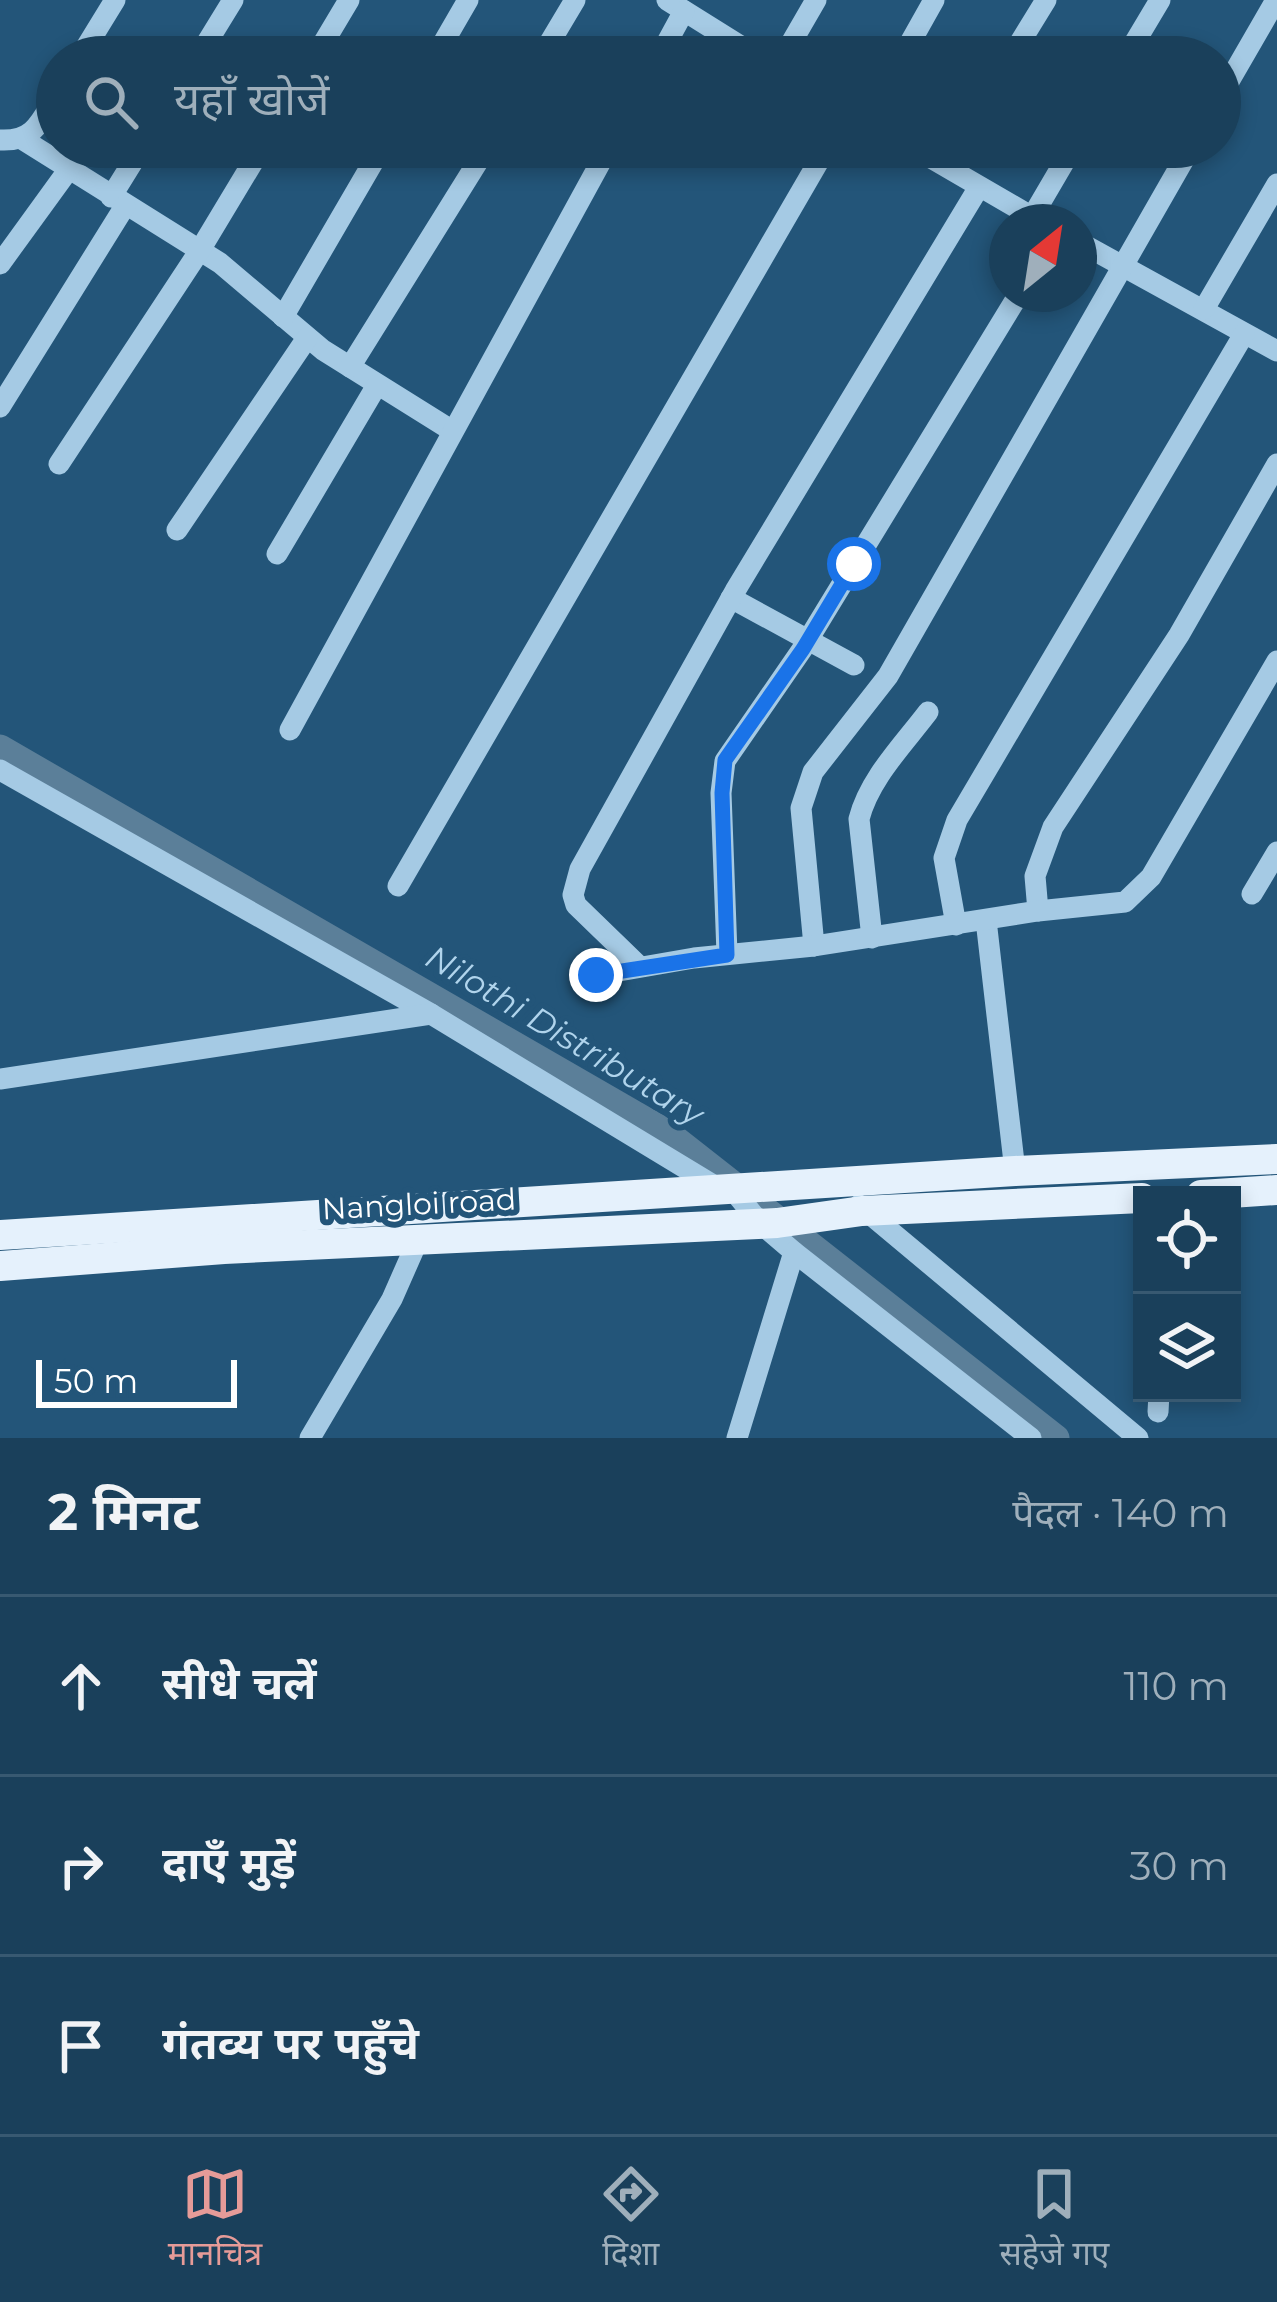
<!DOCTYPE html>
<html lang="hi">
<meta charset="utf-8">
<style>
:root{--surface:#1a405b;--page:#234761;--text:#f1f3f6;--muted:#9fafbb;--line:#385971;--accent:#e69b98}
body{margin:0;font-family:Montserrat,"Noto Sans Devanagari",sans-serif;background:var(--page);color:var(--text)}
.controls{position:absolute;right:36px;bottom:36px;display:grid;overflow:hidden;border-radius:0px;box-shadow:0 6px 18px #0003}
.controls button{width:108px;height:108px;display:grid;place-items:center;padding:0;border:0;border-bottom:3px solid var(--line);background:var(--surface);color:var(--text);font:60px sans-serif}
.compass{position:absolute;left:989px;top:204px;width:108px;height:108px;border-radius:50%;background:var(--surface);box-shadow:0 6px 18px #0003;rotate:30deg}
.scale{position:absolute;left:36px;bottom:30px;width:201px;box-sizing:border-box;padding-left:12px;border:6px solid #fff;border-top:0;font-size:33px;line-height:42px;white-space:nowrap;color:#fff;-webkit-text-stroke:9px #235579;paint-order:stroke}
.stop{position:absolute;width:36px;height:36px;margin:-27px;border:9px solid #1a73e8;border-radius:50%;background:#fff}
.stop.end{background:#1a73e8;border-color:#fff;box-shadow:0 3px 12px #0008}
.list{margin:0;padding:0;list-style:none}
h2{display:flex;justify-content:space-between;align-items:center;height:156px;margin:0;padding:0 48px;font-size:51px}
h2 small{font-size:39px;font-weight:400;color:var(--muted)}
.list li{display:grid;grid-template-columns:78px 1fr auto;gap:36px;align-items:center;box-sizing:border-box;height:180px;padding:0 48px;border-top:3px solid var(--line)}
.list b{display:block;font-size:45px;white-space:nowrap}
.list em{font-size:39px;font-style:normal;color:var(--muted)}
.icon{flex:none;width:66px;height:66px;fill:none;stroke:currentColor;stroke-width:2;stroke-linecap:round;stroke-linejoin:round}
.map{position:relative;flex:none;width:1277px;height:1438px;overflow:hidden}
.search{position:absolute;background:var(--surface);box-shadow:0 6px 18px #0003;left:36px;right:36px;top:36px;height:132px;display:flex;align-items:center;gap:30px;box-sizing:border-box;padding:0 42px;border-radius:66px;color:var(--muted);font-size:45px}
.sheet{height:696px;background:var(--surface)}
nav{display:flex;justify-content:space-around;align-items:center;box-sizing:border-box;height:168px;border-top:3px solid var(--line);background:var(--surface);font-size:33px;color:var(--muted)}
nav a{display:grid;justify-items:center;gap:6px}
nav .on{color:var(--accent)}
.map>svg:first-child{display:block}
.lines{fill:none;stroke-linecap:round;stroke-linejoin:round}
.canal{stroke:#5b7f99;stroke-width:27}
.minor{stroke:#a5cae4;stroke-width:21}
.major{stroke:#e5f1fc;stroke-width:30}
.route{stroke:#1a73e8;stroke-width:15}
.labels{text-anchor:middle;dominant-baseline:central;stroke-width:12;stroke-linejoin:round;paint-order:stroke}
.street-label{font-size:30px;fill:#fff;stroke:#235579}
.water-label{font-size:33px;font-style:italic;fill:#b0d4ec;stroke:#235579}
</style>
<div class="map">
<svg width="1277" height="1438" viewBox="0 0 1277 1438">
<rect width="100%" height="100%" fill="#235579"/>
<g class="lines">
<!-- canal -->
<path class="canal" d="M 0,748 L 669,1134 L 1056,1438"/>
<!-- minor -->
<g class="minor">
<path d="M 667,0 L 758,57"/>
<path d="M 80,57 L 115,0"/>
<path d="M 198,57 L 233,0"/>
<path d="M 315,57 L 349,0"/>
<path d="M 435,57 L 468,0"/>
<path d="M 541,57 L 575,0"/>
<path d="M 659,57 L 684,11"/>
<path d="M 783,57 L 816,0"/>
<path d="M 902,57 L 934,0"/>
<path d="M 1011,57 L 1046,0"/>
<path d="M 1126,57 L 1160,0"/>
<path d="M 1220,97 L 1276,0"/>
<path d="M 22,139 L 220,263 L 323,350 L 451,430"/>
<path d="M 0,140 C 35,142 41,120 57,94"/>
<path d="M 912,147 L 1041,222"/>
<path d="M 111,197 L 142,147"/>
<path d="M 1032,217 L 1073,147"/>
<path d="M 1079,242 L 1277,351"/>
<path d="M 0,264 L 69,169"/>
<path d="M 1204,309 L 1277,184"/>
<path d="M 283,317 L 382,147"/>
<path d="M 350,367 L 487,147"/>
<path d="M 0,407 L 125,206"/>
<path d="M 59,464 L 200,250 L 262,147"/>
<path d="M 177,530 L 307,338"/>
<path d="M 277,554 L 377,385"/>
<path d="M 731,598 L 854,665"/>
<path d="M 290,730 L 609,147"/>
<path d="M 0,770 L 431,1014 L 723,1191"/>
<path d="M 398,886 L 827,147"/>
<path d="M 1252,894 L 1277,852"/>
<path d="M 1038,911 L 1035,876 L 1053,827 L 1179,635 L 1277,464"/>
<path d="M 986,920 L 1015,1171"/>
<path d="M 956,925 L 944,858 L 957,820 L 1244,334"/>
<path d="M 872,938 L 859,819 C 869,779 903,745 928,712"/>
<path d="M 814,946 L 801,808 L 813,772 L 888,676 L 1191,147"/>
<path d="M 727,954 L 721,793 L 725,761 L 803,648 L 1019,294"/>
<path d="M 639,966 L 576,905 L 573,895 L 580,869 L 735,591 L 979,187"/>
<path d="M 596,975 L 694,958 L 814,946 L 1038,911 L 1125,902 L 1151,877 L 1277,661"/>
<path d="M 0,1079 L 431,1014"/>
<path d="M 733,1190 L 760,1223 L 794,1252 L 1031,1438"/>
<path d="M 859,1205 L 1138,1438"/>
<path d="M 1158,1412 L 1159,1393"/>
<path d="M 310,1438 L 392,1299 L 418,1240"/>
<path d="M 737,1438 L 794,1252"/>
</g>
<!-- major -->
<g class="major">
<path d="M 1201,1195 L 1277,1190"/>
<path d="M 0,1235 L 1015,1171 L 1277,1159"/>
<path d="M 0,1266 L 224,1249 L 777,1223 L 862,1211 L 1142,1198"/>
</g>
</g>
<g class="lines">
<!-- route -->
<path class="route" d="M 596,975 L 727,955 L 722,793 L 725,760 L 803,649 L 854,564"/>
</g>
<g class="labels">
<!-- street labels -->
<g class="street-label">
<text transform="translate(419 1204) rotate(-3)">Nangloi road</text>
</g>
<!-- water labels -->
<g class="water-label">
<text transform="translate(565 1035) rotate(31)">Nilothi Distributary</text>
</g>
</g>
</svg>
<div class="controls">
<button><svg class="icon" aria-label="locate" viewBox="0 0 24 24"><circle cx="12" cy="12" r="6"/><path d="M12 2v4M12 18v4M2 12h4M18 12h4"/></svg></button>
<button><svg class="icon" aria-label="layers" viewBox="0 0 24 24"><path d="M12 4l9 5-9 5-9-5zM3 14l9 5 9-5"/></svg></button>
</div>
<svg class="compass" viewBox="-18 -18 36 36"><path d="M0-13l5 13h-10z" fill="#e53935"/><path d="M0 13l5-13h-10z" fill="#9fafbb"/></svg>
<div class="scale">50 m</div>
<div class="stop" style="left:854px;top:564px"></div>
<div class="stop end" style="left:596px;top:975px"></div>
<div class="search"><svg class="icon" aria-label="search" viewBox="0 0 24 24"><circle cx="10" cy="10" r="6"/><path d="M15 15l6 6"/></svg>यहाँ खोजें</div>
</div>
<section class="sheet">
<h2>2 मिनट<small>पैदल · 140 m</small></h2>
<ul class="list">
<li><svg class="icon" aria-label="ahead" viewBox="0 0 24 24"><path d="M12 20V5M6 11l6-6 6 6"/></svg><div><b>सीधे चलें</b></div><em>110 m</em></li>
<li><svg class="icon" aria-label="right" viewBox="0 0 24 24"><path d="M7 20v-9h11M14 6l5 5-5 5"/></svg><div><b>दाएँ मुड़ें</b></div><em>30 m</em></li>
<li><svg class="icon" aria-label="arrive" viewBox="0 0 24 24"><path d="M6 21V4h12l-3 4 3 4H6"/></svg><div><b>गंतव्य पर पहुँचे</b></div></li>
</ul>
</section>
<nav>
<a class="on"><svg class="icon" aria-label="map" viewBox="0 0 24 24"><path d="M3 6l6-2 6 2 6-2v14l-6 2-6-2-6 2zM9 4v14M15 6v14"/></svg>मानचित्र</a>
<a><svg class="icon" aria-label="directions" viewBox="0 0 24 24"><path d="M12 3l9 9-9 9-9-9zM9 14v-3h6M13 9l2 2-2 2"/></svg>दिशा</a>
<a><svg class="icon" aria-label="saved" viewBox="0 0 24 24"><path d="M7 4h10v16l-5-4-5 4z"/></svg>सहेजे गए</a>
</nav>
